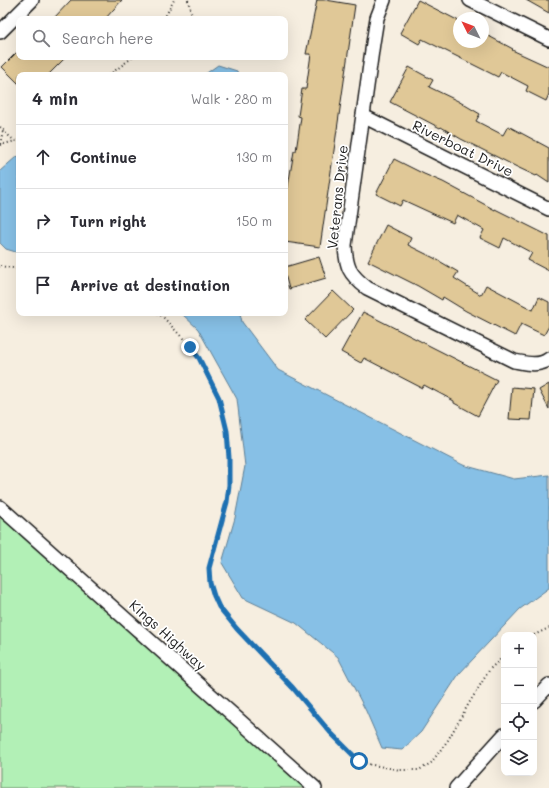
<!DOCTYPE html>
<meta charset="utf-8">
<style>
:root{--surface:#fff;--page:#f2f2f3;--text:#2b2b33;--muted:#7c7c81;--line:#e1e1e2}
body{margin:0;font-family:Mali,sans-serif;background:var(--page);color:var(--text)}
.controls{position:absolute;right:12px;bottom:12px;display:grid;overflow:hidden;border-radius:8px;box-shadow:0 4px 16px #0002}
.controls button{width:36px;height:36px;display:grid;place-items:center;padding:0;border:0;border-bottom:1px solid var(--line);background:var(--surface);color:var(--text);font:20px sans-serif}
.compass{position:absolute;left:453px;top:12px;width:36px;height:36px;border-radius:50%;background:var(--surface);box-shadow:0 4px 16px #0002;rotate:312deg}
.stop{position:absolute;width:12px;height:12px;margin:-9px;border:3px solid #1f6fb2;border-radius:50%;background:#fff}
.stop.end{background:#1f6fb2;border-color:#fff;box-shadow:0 1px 4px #0008}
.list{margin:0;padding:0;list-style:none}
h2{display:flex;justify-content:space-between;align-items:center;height:52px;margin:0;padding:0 16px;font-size:17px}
h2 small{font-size:13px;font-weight:400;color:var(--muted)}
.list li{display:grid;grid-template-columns:26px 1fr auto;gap:12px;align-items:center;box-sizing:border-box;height:64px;padding:0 16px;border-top:1px solid var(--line)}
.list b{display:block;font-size:15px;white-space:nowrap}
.list em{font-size:13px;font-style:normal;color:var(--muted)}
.icon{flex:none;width:22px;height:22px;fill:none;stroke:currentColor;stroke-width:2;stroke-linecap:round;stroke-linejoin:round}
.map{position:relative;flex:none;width:549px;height:788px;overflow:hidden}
.search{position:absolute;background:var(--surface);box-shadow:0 4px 16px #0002;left:16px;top:16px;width:272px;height:44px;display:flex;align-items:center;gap:10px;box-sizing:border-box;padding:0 14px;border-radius:8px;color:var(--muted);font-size:15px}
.panel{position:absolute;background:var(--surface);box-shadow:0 4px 16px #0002;left:16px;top:72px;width:272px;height:244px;border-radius:8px}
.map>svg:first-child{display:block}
.green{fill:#b2f0b6;stroke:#678669}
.water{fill:#87c0e6;stroke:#5c7e95}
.building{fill:#e0c897;stroke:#1c1c1c}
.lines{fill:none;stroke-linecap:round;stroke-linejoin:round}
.minor-casing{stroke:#1c1c1c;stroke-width:16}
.path{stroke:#1c1c1c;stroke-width:2;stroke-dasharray:1 3;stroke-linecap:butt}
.minor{stroke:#fff;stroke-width:13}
.route{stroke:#1f6fb2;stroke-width:5}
.labels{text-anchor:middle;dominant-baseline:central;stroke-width:3.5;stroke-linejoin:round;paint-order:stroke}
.street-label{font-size:14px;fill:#1c1c1c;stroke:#fff}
</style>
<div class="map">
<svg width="549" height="788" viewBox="0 0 549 788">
<rect width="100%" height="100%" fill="#f6eee0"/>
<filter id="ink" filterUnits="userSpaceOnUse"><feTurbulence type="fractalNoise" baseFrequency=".025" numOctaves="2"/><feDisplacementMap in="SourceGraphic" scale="8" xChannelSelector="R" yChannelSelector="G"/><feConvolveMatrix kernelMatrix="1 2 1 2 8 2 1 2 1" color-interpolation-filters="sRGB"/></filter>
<g filter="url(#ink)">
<!-- green -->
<path class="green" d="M 0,515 L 306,788 L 0,788 Z"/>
<!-- water -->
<g class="water">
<path d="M 218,65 L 237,71 L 238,75 L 204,75 Z"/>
<path d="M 19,156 L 19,253 L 6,249 L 0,243 L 0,171 L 16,157 Z"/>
<path d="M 181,313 L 240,313 L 242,322 L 278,370 L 463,465 L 514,479 L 549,475 L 549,588 L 520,609 L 459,674 L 421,732 L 402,750 L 382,748 L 366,711 L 338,657 L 296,623 L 243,598 L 222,563 L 235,518 L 245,466 L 237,399 L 198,329 Z"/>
</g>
<!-- building -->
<g class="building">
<path d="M 71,0 L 122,0 L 105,19 L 53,19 Z"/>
<path d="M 317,0 L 326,0 L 355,5 L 320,247 L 285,242 L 285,204 L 294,151 L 296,151 L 301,117 L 298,116 L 302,89 L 306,89 L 311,54 L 306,54 Z"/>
<path d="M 418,0 L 459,21 L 459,42 L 483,42 L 483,33 L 513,49 L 512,50 L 549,67 L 549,94 L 546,101 L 526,91 L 528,86 L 501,72 L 498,77 L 422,39 L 419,44 L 400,33 Z"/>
<path d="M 526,0 L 549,0 L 549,13 Z"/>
<path d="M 19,50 L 19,57 L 66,57 L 48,75 L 19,75 L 19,84 L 2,67 Z"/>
<path d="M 409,67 L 433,80 L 429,87 L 458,101 L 480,114 L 476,121 L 503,135 L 508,126 L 549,148 L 549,183 L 537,175 L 536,176 L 517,167 L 461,139 L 441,127 L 440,128 L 390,102 Z"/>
<path d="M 394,159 L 424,174 L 443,182 L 495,210 L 495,209 L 549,236 L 549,271 L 528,260 L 532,253 L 504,238 L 500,248 L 480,238 L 484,230 L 457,215 L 453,223 L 403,200 L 400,206 L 376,194 Z"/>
<path d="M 386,225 L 411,238 L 408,245 L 434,258 L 458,272 L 454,278 L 481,295 L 486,285 L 533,310 L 539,297 L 549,302 L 549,326 L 544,335 L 521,324 L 515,336 L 466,311 L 443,297 L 442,300 L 418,286 L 368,261 Z"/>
<path d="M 319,257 L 326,278 L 289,289 L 285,274 L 285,267 Z"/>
<path d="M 333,291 L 353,310 L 325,339 L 305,320 Z"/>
<path d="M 363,312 L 497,380 L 478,416 L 454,403 L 454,401 L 424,385 L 422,388 L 364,358 L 361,363 L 341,352 Z"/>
<path d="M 549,384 L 549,409 L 539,390 Z"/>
<path d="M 512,387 L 534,389 L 531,420 L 509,419 Z"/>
</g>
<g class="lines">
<defs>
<g id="minor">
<path d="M 384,0 L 377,18 L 373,43 L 345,245 C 346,267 349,274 367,288 L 514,361 C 525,363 539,367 549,359"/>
<path d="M 470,0 L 549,39"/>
<path d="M 0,32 L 32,0"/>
<path d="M 363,116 L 549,209"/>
<path d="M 0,507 L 315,788"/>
<path d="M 534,701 L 549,685"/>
<path d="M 456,788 L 504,735"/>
</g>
</defs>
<!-- minor casing -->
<use href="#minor" class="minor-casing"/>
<!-- path -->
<g class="path">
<path d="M 188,0 L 193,19"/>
<path d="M 164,19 L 174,0"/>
<path d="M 109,75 L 133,57"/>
<path d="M 0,127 L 10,137 L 15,141"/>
<path d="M 0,144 L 3,131"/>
<path d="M 0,145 L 19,140"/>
<path d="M 0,266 L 19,269"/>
<path d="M 157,313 L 163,317 L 191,347 L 199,358 L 219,398 L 227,431 L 229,458 L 229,485 L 227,502 L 209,568 L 210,583 L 213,595 L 219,607 L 237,629 L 293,688 L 330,732 L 359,761 L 368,764 L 400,770 L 419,770 L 431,763 L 448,740 L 468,705 L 490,669 L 504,656"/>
<path d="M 534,635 L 549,628"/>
</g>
<!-- minor -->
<use href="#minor" class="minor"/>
</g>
</g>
<g class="lines" filter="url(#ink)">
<!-- route -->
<path class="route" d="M 190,347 L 199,358 L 219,398 L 227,431 L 229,458 L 229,485 L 227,502 L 209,568 L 210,583 L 214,596 L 219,607 L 237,629 L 293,688 L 330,732 L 359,761"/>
</g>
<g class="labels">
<!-- street labels -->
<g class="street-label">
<text transform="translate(463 148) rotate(26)">Riverboat Drive</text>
<text transform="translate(337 197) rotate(-84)">Veterans Drive</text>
<text transform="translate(168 635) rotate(42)">Kings Highway</text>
</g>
</g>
</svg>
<div class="controls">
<button>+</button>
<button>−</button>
<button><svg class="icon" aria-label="locate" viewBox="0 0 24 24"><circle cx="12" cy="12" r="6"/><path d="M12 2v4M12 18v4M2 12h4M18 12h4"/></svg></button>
<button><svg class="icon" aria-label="layers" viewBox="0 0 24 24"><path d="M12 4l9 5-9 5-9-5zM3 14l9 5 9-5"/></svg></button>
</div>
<svg class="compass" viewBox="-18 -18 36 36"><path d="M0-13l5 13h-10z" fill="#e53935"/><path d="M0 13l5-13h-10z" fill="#7c7c81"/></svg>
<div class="stop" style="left:359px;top:761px"></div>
<div class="stop end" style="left:190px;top:347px"></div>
<div class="search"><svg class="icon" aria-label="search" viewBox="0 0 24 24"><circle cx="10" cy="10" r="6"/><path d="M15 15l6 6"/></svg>Search here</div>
<section class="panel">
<h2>4 min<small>Walk · 280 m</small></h2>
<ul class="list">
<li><svg class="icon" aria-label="ahead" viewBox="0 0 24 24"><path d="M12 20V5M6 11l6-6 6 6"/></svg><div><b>Continue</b></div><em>130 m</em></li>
<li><svg class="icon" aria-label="right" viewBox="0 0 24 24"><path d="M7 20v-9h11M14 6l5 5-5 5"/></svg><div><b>Turn right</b></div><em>150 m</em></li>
<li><svg class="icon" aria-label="arrive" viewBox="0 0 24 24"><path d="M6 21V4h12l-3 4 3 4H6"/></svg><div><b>Arrive at destination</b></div></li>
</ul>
</section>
</div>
